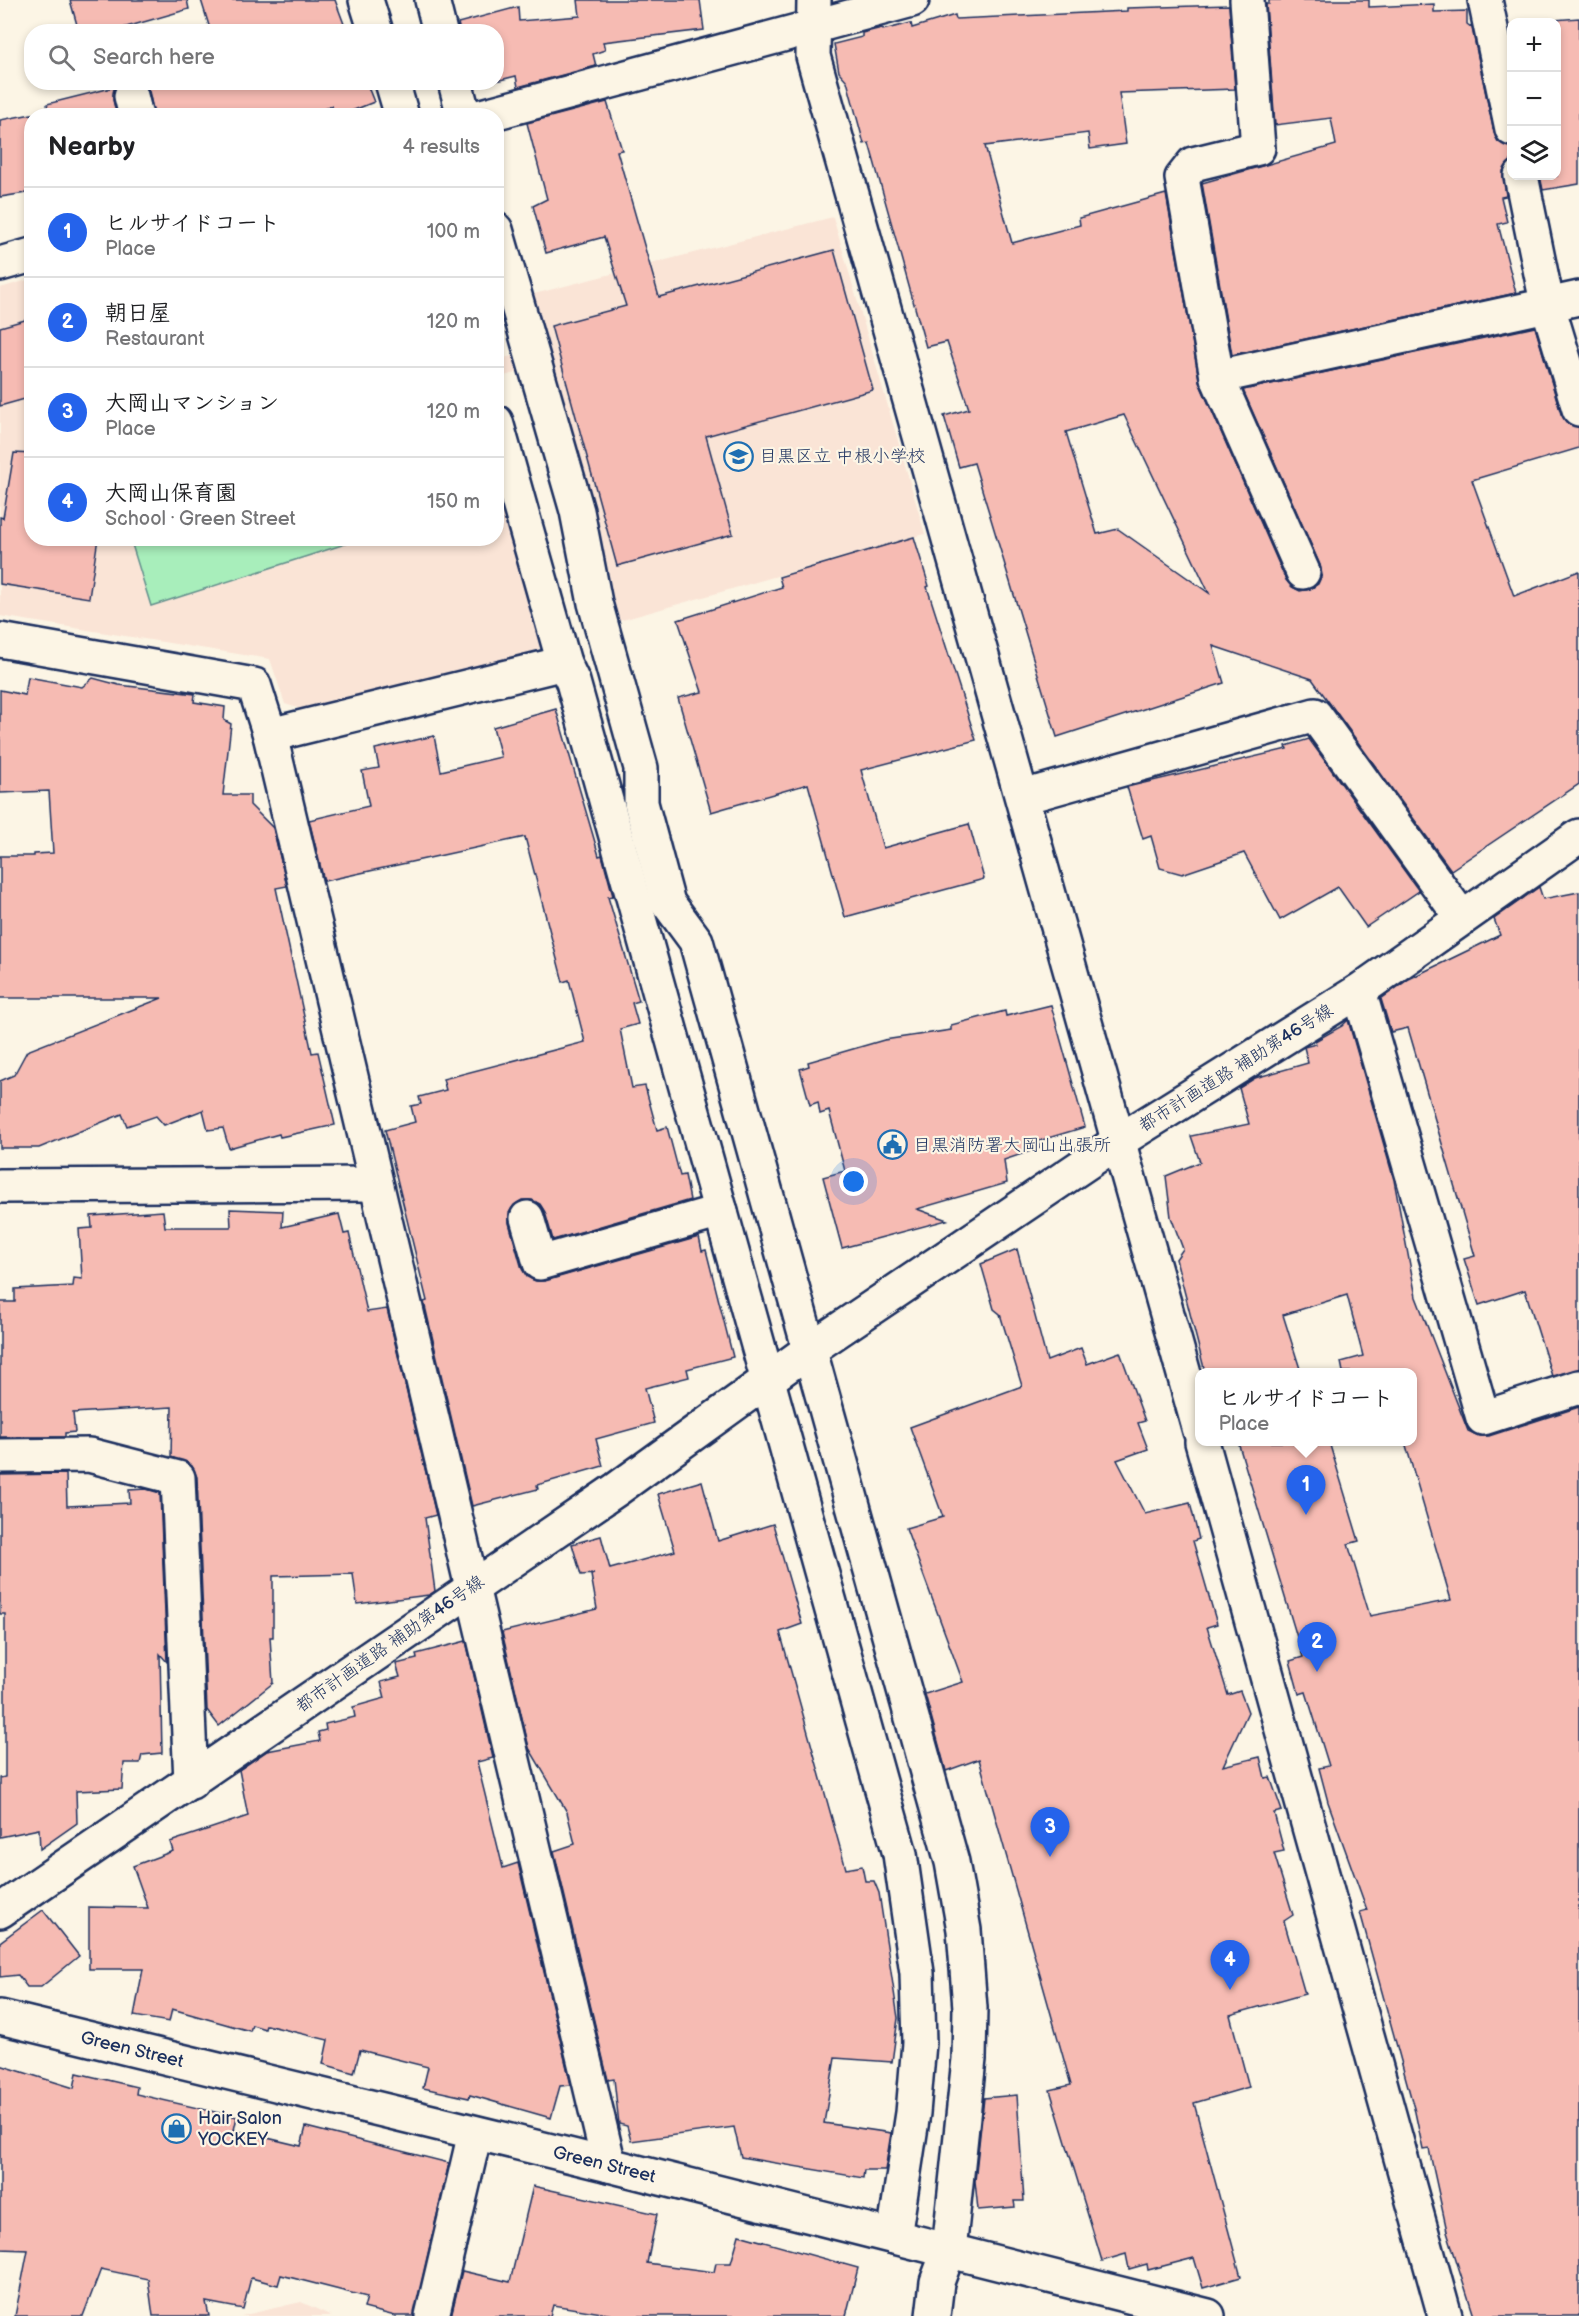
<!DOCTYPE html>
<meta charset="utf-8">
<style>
:root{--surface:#fff;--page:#f2f2f2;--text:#202124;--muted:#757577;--line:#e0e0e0;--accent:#2563eb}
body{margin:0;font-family:"Balsamiq Sans","Klee One",sans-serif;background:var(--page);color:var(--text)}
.controls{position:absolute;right:18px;top:18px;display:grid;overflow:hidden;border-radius:12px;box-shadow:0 3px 9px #0003}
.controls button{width:54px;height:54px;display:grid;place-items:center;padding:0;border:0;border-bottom:2px solid var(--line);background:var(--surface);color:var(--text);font:30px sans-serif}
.you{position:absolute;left:854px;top:1182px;width:21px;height:21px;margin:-15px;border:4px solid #fff;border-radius:50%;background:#1a73e8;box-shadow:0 0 0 9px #1a73e833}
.badge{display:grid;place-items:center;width:39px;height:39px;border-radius:50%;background:var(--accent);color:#fff;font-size:20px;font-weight:700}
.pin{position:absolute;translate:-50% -50px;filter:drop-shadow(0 2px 3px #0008)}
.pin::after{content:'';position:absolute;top:32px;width:21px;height:18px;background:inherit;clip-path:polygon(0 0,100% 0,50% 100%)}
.popup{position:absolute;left:1195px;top:1368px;width:222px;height:78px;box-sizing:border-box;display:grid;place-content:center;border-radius:12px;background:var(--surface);filter:drop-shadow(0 2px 4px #0005);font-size:20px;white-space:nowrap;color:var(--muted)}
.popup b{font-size:22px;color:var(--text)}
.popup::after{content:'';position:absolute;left:50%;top:100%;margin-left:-12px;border:12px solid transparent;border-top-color:var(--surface)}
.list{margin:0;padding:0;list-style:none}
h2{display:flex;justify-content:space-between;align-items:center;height:78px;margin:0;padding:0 24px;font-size:26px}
h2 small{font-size:20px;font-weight:400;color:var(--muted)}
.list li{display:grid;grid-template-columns:39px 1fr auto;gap:18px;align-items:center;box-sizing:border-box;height:90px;padding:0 24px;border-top:2px solid var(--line)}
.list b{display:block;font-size:22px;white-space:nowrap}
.list p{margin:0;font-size:20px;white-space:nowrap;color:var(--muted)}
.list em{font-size:20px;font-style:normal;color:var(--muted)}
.icon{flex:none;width:33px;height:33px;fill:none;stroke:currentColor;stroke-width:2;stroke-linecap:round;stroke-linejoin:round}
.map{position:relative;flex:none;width:1579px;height:2316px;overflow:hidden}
.search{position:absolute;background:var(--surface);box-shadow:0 3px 9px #0003;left:24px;top:24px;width:480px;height:66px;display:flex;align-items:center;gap:15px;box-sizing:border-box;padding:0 21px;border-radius:24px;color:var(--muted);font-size:22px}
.panel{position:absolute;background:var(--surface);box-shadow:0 3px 9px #0003;left:24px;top:108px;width:480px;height:438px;border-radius:24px}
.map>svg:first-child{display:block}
.built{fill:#fae4d6}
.green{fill:#a8eebb;stroke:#628e8c;stroke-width:1.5}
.building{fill:#f6bbb3;stroke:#1b2f5e;stroke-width:1.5;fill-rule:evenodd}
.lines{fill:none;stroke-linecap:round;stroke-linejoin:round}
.minor-casing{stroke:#1b2f5e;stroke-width:38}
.minor{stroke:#fcf5e5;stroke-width:33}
.labels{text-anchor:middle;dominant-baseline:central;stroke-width:4.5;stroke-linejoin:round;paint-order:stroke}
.poi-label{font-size:18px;fill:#1b2f5e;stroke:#fcf5e5;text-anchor:start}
.street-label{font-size:18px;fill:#1b2f5e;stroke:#fcf5e5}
</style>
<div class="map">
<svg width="1579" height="2316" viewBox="0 0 1579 2316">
<rect width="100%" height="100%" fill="#fcf5e5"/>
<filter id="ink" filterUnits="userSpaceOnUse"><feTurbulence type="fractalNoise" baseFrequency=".0167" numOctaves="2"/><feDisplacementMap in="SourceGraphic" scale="12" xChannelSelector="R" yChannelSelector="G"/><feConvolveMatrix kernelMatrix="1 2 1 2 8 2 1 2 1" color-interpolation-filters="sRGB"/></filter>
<g filter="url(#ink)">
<!-- built -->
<g class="built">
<path d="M 833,217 L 925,534 L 619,621 L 549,364 L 497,378 L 497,360 L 544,347 L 530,295 Z"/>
<path d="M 31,279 L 32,538 L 496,538 L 497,477 L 542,643 L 538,650 L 307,711 L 285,704 L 270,659 L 0,616 L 0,288 Z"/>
<path d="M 301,2302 L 332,2316 L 241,2316 Z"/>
</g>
<!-- green -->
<path class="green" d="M 130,538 L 361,538 L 361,539 L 151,606 Z"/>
<!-- building -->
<g class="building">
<path d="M 70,0 L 187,0 L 189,9 L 109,32 L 79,32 Z"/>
<path d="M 201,0 L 335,0 L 347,32 L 211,32 Z"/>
<path d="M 578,0 L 700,0 L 704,30 L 603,42 L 605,50 L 593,54 L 596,66 L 518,87 L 516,76 L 496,81 L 496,32 L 460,32 L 458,23 L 518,7 L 519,21 L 580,16 Z"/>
<path d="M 1269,0 L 1369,0 L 1369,7 L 1434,4 L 1434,12 L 1467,11 L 1467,24 L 1472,28 L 1494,133 L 1498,142 L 1512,147 L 1512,160 L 1503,171 L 1506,196 L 1501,197 L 1507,222 L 1498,224 L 1516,293 L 1232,355 L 1202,183 L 1336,145 L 1331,118 L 1275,125 L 1266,4 L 1269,4 Z"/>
<path d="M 1229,5 L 1235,89 L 1119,93 L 1126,144 L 1090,149 L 1088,133 L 985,146 L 1012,243 L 1080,225 L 1079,218 L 1166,194 L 1200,384 L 1286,580 L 1292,587 L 1300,591 L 1310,589 L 1318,584 L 1322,575 L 1320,565 L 1243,390 L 1535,327 L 1561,414 L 1567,423 L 1579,427 L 1579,448 L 1472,480 L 1514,596 L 1579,571 L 1579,784 L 1451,870 L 1312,679 L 1213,646 L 1224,683 L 1057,737 L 974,463 L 959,467 L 944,416 L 969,409 L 947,342 L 926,347 L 869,143 L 864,144 L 847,81 L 839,72 L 834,44 L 862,37 L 862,33 L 882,28 L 883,30 L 911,23 L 912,28 L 955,15 L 956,19 L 1127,11 L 1127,8 ZM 1124,415 L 1209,593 L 1118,529 L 1097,534 L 1066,432 Z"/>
<path d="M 1579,18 L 1579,184 L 1543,190 L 1540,176 L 1557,176 L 1557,22 L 1528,22 Z"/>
<path d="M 144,82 L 366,82 L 374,102 L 339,116 L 335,116 L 332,106 L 303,116 L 154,116 L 149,91 Z"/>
<path d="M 115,87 L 113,100 L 117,116 L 49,116 L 47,104 Z"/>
<path d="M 607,102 L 622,150 L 617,151 L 659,297 L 834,250 L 873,390 L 706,436 L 733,534 L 617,566 L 551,326 L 626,306 L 604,237 L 546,253 L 533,206 L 547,199 L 527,123 Z"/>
<path d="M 32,114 L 32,192 L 0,197 L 0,120 Z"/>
<path d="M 32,318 L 32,397 L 0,406 L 0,327 Z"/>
<path d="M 14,453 L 32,454 L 32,538 L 98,538 L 89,598 L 0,584 L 0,517 L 3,518 Z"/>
<path d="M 914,537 L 929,586 L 927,587 L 976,740 L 861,770 L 883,848 L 969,824 L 984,879 L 845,917 L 808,784 L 711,812 L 678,698 L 702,692 L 678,620 L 782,587 L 779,577 Z"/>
<path d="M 28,677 L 82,687 L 93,678 L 119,685 L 195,694 L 194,702 L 225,707 L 224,720 L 231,724 L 223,795 L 250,795 L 250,805 L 273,828 L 287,886 L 276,888 L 312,1053 L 318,1052 L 335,1125 L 280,1137 L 279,1134 L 229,1148 L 223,1128 L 208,1130 L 203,1110 L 164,1125 L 156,1116 L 127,1126 L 122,1114 L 39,1148 L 0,1148 L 0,1081 L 14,1075 L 27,1051 L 162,998 L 0,998 L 0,856 L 34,856 L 34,854 L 53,853 L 49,791 L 0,793 L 0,690 L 25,695 Z"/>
<path d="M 556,709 L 599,856 L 602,855 L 613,896 L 608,897 L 639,1001 L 632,1003 L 638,1024 L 620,1029 L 632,1088 L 645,1086 L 657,1130 L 667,1127 L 680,1176 L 685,1175 L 690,1200 L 553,1240 L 545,1212 L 540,1204 L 532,1200 L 522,1200 L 514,1205 L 509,1213 L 509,1223 L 522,1269 L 527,1277 L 536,1281 L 545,1281 L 699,1237 L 702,1251 L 706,1250 L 733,1357 L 687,1369 L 689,1377 L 645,1388 L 654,1423 L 596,1439 L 603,1466 L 537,1485 L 538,1489 L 472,1506 L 424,1302 L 427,1301 L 385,1130 L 415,1122 L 411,1106 L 421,1104 L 419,1097 L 446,1090 L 443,1079 L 585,1042 L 569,980 L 563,982 L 525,837 L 324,881 L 309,820 L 369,806 L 362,771 L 379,768 L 375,749 L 434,736 L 441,771 L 501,757 L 493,727 Z"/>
<path d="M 1309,739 L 1419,891 L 1366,927 L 1338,887 L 1280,920 L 1244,853 L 1182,874 L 1160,868 L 1151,836 L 1143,839 L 1127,787 L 1287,749 L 1286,746 Z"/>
<path d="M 1539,887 L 1543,899 L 1579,892 L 1579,1369 L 1552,1376 L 1525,1290 L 1479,1305 L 1464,1259 L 1475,1256 L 1408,1028 L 1391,1032 L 1381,999 L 1409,979 L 1500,935 L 1494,919 Z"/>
<path d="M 1051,1005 L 1085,1127 L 1038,1141 L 1040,1148 L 1004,1160 L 1007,1183 L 917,1209 L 947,1220 L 842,1248 L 823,1177 L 845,1171 L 829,1111 L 820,1114 L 818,1102 L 810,1105 L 800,1069 L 809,1066 L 808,1062 L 884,1040 L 951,1030 L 951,1025 L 1005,1011 L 1006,1016 Z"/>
<path d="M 1348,1020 L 1394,1180 L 1416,1297 L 1468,1431 L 1479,1436 L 1489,1436 L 1579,1407 L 1579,2316 L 1474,2316 L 1447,2231 L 1429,2149 L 1423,2150 L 1415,2112 L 1360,1912 L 1367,1910 L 1328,1802 L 1319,1768 L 1329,1766 L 1306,1692 L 1299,1694 L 1290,1661 L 1303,1657 L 1238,1442 L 1329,1442 L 1359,1541 L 1348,1544 L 1370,1616 L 1451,1600 L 1405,1442 L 1413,1442 L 1413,1372 L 1343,1372 L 1341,1362 L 1363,1356 L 1347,1295 L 1283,1315 L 1301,1372 L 1205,1372 L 1176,1259 L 1183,1249 L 1171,1217 L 1166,1176 L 1200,1162 L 1191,1136 L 1249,1124 L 1239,1088 L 1255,1078 L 1308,1063 L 1304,1047 L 1316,1044 L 1315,1041 L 1342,1026 Z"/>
<path d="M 230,1209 L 283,1211 L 282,1227 L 339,1214 L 344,1234 L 349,1233 L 367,1312 L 387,1309 L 436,1515 L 425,1518 L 435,1591 L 429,1595 L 357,1604 L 353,1574 L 273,1576 L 273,1637 L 270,1637 L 273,1683 L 219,1726 L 207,1710 L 197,1477 L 192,1466 L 171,1457 L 172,1407 L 73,1413 L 75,1432 L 65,1433 L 65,1437 L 0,1437 L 0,1302 L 15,1302 L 15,1289 L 73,1286 L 74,1278 L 82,1279 L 79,1229 L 92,1228 L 91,1216 L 163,1211 L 165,1227 L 231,1227 Z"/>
<path d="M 1017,1249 L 1047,1361 L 1081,1348 L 1087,1364 L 1120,1352 L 1145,1421 L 1138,1423 L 1148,1449 L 1117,1460 L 1145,1514 L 1190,1503 L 1199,1539 L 1193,1541 L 1217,1624 L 1207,1627 L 1228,1695 L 1240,1691 L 1248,1712 L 1223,1766 L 1260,1757 L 1265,1778 L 1270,1777 L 1282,1811 L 1274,1813 L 1284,1851 L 1274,1853 L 1293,1915 L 1284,1921 L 1305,1994 L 1230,2015 L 1249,2087 L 1194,2103 L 1241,2277 L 1203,2288 L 1194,2258 L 1148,2270 L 1147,2264 L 1129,2269 L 1126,2254 L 1102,2261 L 1050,2090 L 1071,2085 L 979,1759 L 946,1771 L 925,1694 L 963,1682 L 906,1528 L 943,1517 L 910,1427 L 1022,1386 L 1000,1314 L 994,1309 L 981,1264 Z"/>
<path d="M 66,1474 L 67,1506 L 130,1503 L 129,1490 L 146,1489 L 160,1493 L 167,1662 L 160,1654 L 162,1753 L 142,1755 L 140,1763 L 124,1763 L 122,1789 L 76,1791 L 77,1823 L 40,1849 L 39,1829 L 0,1837 L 0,1778 L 5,1777 L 5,1614 L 0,1614 L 0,1475 Z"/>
<path d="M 702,1481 L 718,1541 L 773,1524 L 802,1624 L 780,1632 L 846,1869 L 862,1866 L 865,1881 L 874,1881 L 879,1893 L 898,2018 L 892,2062 L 835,2058 L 824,2123 L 891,2133 L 885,2170 L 864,2170 L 863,2178 L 741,2157 L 734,2127 L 631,2141 L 627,2126 L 619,2124 L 614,2079 L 608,2080 L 554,1851 L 575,1844 L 567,1812 L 529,1748 L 502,1632 L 597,1609 L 591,1575 L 594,1574 L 581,1575 L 572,1544 L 601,1536 L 610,1569 L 675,1551 L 658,1494 Z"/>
<path d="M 466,1641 L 493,1758 L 477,1762 L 503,1868 L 518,1863 L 571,2085 L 560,2086 L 551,2118 L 470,2095 L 469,2098 L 423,2088 L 428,2067 L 360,2050 L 354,2073 L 323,2064 L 328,2040 L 266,2025 L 265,2029 L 252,2025 L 250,2031 L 172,2009 L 169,2022 L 134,2016 L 143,1969 L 89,1969 L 89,1907 L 148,1908 L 133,1866 L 173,1851 L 170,1842 L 248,1816 L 239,1770 L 267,1751 L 320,1741 L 318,1732 L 326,1730 L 325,1724 L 355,1717 L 353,1707 L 385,1698 L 381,1682 L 400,1677 L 396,1664 L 417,1659 L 416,1654 Z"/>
<path d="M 43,1910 L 79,1956 L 41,1987 L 27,1987 L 18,1975 L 0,1977 L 0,1942 Z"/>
<path d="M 0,2065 L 74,2088 L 77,2073 L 137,2087 L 136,2094 L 237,2117 L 234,2130 L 301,2146 L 306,2127 L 449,2163 L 414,2316 L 395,2316 L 364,2308 L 367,2297 L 281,2275 L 278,2285 L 251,2278 L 243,2309 L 206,2302 L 209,2316 L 153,2316 L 148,2279 L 101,2269 L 83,2316 L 15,2316 L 28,2250 L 0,2249 Z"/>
<path d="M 1017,2095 L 1024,2201 L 1014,2201 L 1015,2207 L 978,2210 L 975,2181 L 984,2098 Z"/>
<path d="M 533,2186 L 657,2214 L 647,2263 L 714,2272 L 716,2263 L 731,2263 L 739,2235 L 858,2268 L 846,2316 L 620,2316 L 553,2305 L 550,2316 L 451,2316 L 462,2271 L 510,2282 Z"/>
</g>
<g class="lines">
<defs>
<g id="minor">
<path d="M 366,0 L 376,32"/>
<path d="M 432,0 L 440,32"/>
<path d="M 814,0 L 813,56 L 1200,1431"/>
<path d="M 1247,0 L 1258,148 L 1193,164 L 1182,178 L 1217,377 L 1303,572"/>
<path d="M 1485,0 L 1512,129"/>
<path d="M 392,82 L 402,116"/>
<path d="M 455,82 L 464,116"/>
<path d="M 131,96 L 136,116"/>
<path d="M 482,116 L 912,0"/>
<path d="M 1521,176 L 1547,303 L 1579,409"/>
<path d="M 496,230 L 577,511 L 595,603 L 641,768 L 641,803 L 668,903 L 696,941 L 952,1862 L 964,1930 L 970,2008 L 969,2059 L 949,2250 L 937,2282 L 933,2316"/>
<path d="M 0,264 L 32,255"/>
<path d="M 1217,377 L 1579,298"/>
<path d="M 496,422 L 564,663 L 573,682 L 900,1854 L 917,1973 L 919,2043 L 913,2113 L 894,2237"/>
<path d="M 0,640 L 254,685 L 270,735 L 609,2165"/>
<path d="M 270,735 L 564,663"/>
<path d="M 1023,797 L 1315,715 L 1462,918"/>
<path d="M 1359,991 L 1483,1418 L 1579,1387"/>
<path d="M 0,1186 L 375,1184"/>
<path d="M 527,1218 L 540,1263 L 721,1211"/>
<path d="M 1202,1442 L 1445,2316"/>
<path d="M 0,1456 L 89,1455 L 178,1478 L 191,1782"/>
<path d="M 0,1911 L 617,1489 L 809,1350 L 1119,1141 L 1359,991 L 1579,836"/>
<path id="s1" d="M 0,2017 L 609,2165 L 1208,2316"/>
<path d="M 432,2316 L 475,2133"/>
</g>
</defs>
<!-- minor casing -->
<use href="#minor" class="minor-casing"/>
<!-- minor -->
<use href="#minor" class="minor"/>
</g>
</g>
<!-- icons -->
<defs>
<symbol id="school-ring" viewBox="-11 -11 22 22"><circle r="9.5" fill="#fcf5e5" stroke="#1f6fb2" stroke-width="1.5"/><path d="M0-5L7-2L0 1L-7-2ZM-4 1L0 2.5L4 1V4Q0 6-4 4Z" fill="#1f6fb2"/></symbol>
<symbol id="civic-ring" viewBox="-11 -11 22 22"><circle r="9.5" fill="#fcf5e5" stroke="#1f6fb2" stroke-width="1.5"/><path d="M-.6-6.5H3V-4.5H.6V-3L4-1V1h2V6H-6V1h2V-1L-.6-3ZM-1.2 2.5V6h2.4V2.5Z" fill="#1f6fb2"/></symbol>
<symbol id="shop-ring" viewBox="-11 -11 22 22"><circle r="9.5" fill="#fcf5e5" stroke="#1f6fb2" stroke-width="1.5"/><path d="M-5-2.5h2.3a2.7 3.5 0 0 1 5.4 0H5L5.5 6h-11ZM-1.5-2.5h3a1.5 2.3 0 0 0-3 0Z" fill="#1f6fb2"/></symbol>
</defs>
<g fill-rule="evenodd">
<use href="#school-ring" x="722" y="440" width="33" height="33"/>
<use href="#civic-ring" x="876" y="1128" width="33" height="33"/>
<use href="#shop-ring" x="160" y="2112" width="33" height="33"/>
</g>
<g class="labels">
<!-- poi labels -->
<g class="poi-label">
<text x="759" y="456">目黒区立 中根小学校</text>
<text x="913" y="1145">目黒消防署大岡山出張所</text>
<text x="198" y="2118">Hair Salon<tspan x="198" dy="21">YOCKEY</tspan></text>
</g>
<!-- street labels -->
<g class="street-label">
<text transform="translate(1236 1068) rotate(-32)">都市計画道路 補助第46号線</text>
<text transform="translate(390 1644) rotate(-35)">都市計画道路 補助第46号線</text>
<text stroke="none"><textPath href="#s1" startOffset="136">Green Street</textPath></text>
<text stroke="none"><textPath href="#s1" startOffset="622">Green Street</textPath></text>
</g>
</g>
</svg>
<div class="controls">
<button>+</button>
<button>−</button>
<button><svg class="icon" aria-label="layers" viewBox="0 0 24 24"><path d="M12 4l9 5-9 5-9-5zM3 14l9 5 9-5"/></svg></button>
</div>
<div class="you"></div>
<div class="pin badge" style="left:1306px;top:1515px">1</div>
<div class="popup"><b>ヒルサイドコート</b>Place</div>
<div class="pin badge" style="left:1317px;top:1672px">2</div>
<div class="pin badge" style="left:1050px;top:1857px">3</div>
<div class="pin badge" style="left:1230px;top:1990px">4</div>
<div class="search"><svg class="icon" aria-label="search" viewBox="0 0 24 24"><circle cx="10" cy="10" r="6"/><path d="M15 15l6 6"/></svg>Search here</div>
<section class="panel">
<h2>Nearby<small>4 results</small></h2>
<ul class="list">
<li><span class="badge">1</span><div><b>ヒルサイドコート</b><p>Place</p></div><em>100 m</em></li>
<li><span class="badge">2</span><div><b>朝日屋</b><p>Restaurant</p></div><em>120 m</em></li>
<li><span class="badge">3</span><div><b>大岡山マンション</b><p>Place</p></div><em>120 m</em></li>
<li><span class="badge">4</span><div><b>大岡山保育園</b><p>School · Green Street</p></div><em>150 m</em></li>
</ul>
</section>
</div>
